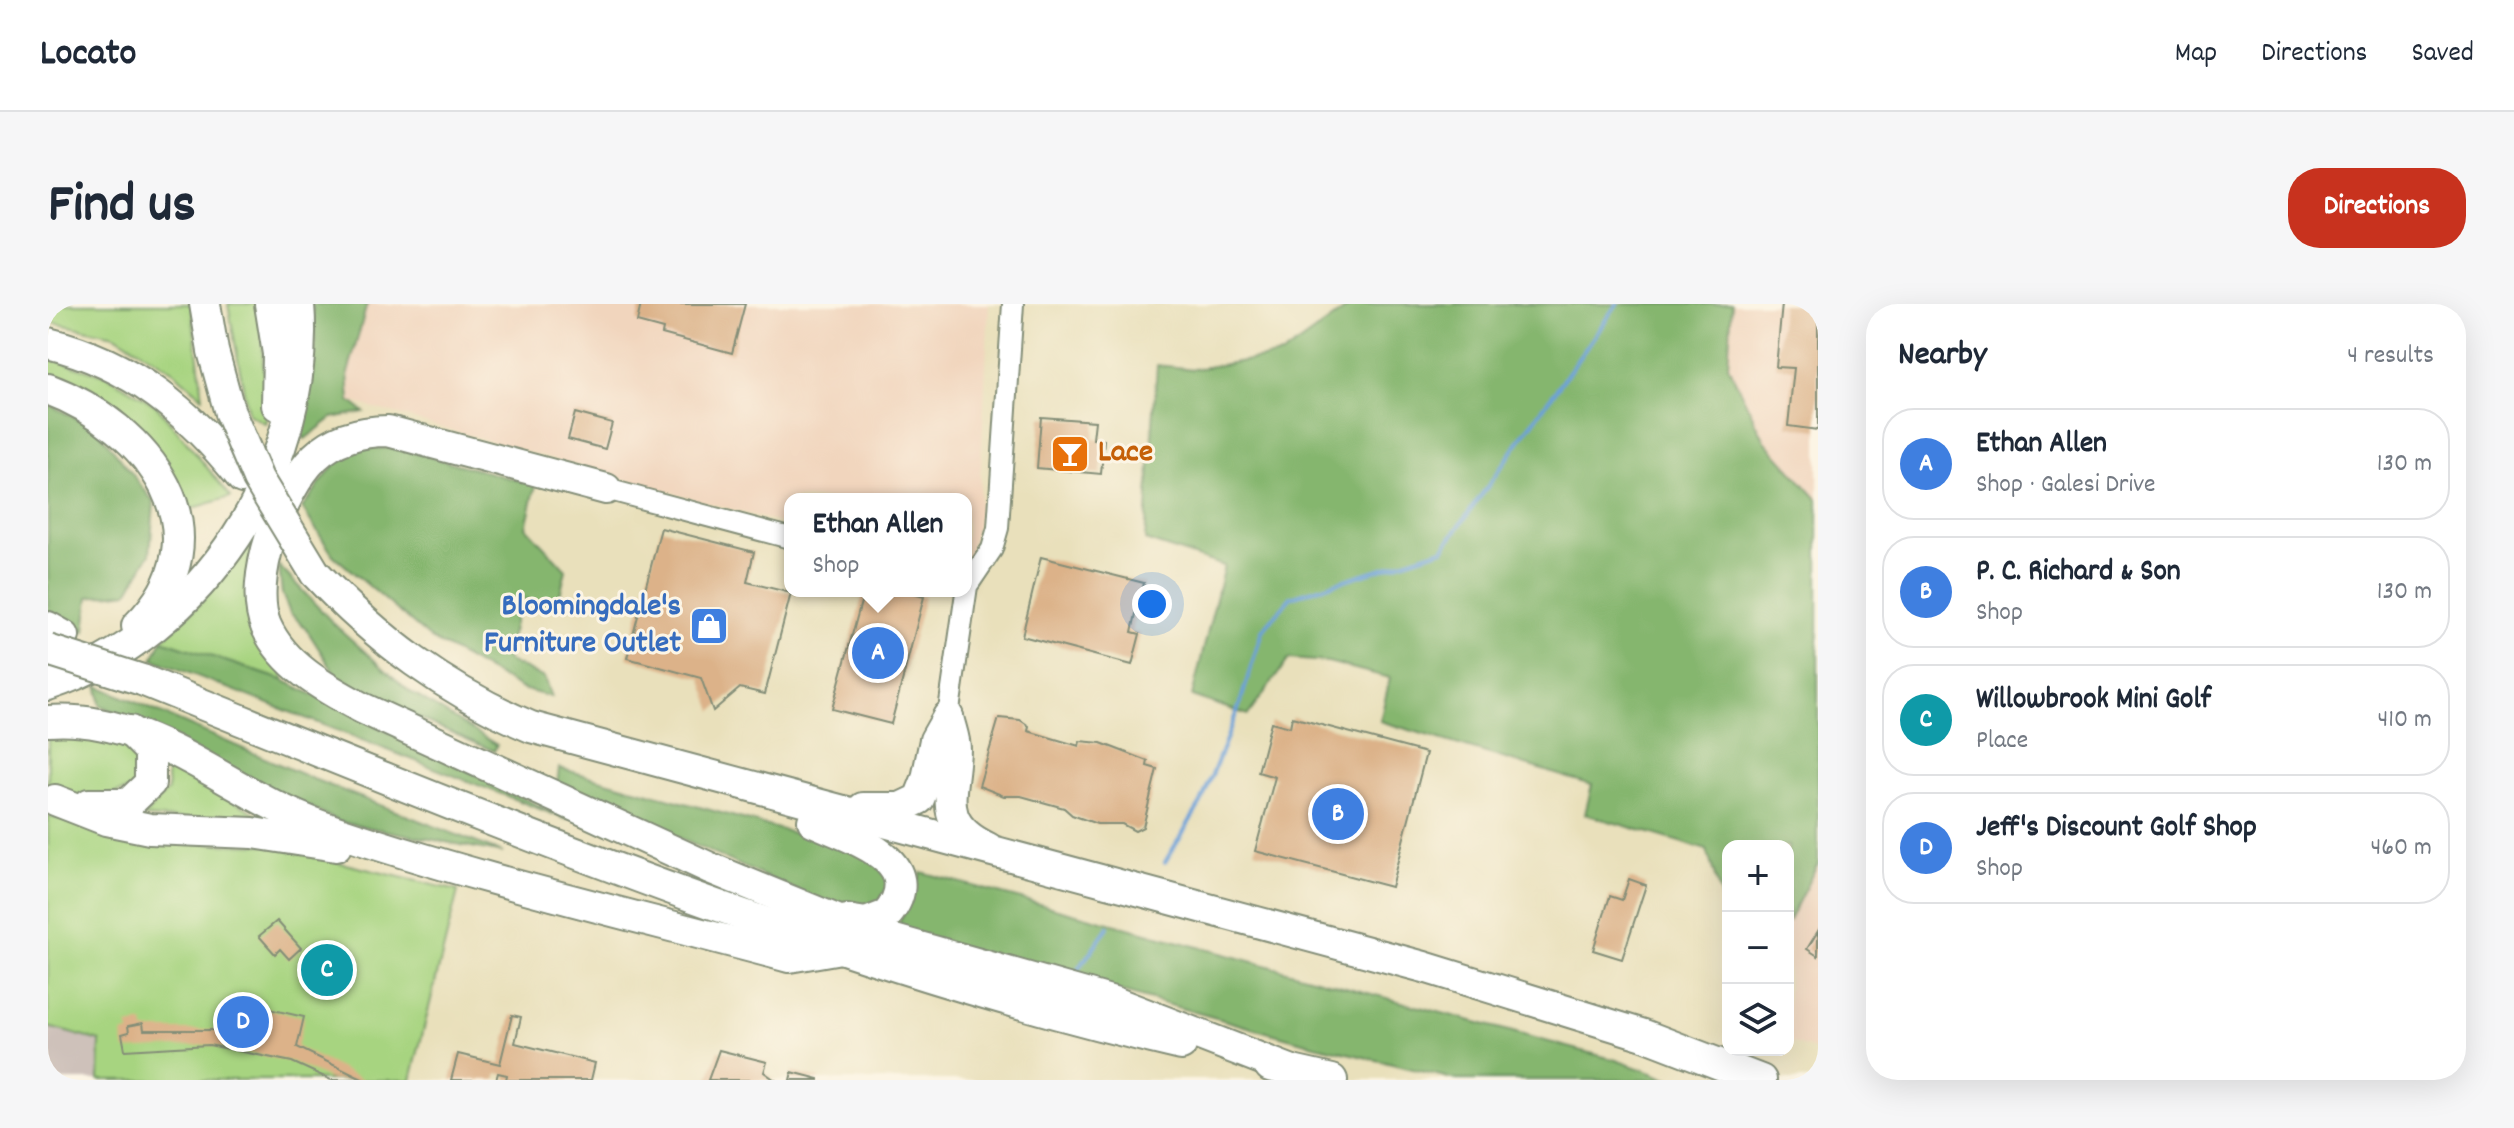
<!DOCTYPE html>
<meta charset="utf-8">
<style>
:root{--surface:#fff;--page:#f6f6f7;--text:#1f2937;--muted:#747a83;--line:#e0e1e3;--accent:#c8321e}
body{margin:0;font-family:Dekko,sans-serif;background:var(--page);color:var(--text)}
.controls{position:absolute;right:24px;bottom:24px;display:grid;overflow:hidden;border-radius:16px;box-shadow:0 8px 32px #0002}
.controls button{width:72px;height:72px;display:grid;place-items:center;padding:0;border:0;border-bottom:2px solid var(--line);background:var(--surface);color:var(--text);font:40px sans-serif}
.you{position:absolute;left:1104px;top:300px;width:28px;height:28px;margin:-20px;border:6px solid #fff;border-radius:50%;background:#1a73e8;box-shadow:0 0 0 12px #1a73e833}
.badge{display:grid;place-items:center;width:52px;height:52px;border-radius:50%;background:var(--accent);color:#fff;font-size:26px;font-weight:700}
.pin{position:absolute;translate:-50% -50%;border:4px solid #fff;box-shadow:0 2px 8px #0006}
.popup{position:absolute;left:736px;top:189px;width:188px;height:104px;box-sizing:border-box;display:grid;place-content:center;border-radius:16px;background:var(--surface);filter:drop-shadow(0 2px 6px #0005);font-size:26px;white-space:nowrap;color:var(--muted)}
.popup b{font-size:30px;color:var(--text)}
.popup::after{content:'';position:absolute;left:50%;top:100%;margin-left:-16px;border:16px solid transparent;border-top-color:var(--surface)}
.list{margin:0;padding:0;list-style:none}
h2{display:flex;justify-content:space-between;align-items:center;height:104px;margin:0;padding:0 32px;font-size:34px}
h2 small{font-size:26px;font-weight:400;color:var(--muted)}
.list li{display:grid;grid-template-columns:52px 1fr auto;gap:24px;align-items:center;box-sizing:border-box;height:112px;margin:0 16px 16px;padding:0 16px;border:2px solid var(--line);border-radius:32px}
.list b{display:block;font-size:30px;white-space:nowrap}
.list p{margin:0;font-size:26px;white-space:nowrap;color:var(--muted)}
.list em{font-size:26px;font-style:normal;color:var(--muted)}
.icon{flex:none;width:44px;height:44px;fill:none;stroke:currentColor;stroke-width:2;stroke-linecap:round;stroke-linejoin:round}
.map{position:relative;flex:none;width:1770px;height:776px;overflow:hidden;border-radius:32px}
header{display:flex;align-items:center;gap:48px;box-sizing:border-box;height:112px;padding:0 40px;background:var(--surface);border-bottom:2px solid var(--line)}
header strong{font-size:38px}
nav{display:flex;gap:44px;margin-inline-start:auto;font-size:28px}
.intro{display:flex;align-items:center;justify-content:space-between;box-sizing:border-box;height:192px;padding:0 48px}
h1{margin:0;font-size:56px}
.button{padding:20px 36px;border-radius:32px;background:var(--accent);color:#fff;font-size:28px;font-weight:700}
main{display:flex;gap:48px;padding:0 48px}
aside{flex:1;background:var(--surface);border-radius:32px;box-shadow:0 8px 32px #0002}
.map>svg:first-child{display:block}
.built{fill:#f1d5bd}
.industrial{fill:#cec1ba}
.green{fill:#a7d480;stroke:#63885a;stroke-width:2}
.forest{fill:#85b66e;stroke:#527a51;stroke-width:2}
.lines{fill:none;stroke-linecap:round;stroke-linejoin:round}
.stream{stroke:#6ca1d8;stroke-width:4}
.building{fill:#dcb289}
.minor-casing{stroke:#848e78;stroke-width:24}
.highway-casing{stroke:#848e78;stroke-width:34}
.minor{stroke:#fff;stroke-width:20}
.highway{stroke:#fff;stroke-width:30}
.highway-bridge-casing{stroke:#848e78;stroke-width:34;stroke-linecap:butt}
.highway-bridge{stroke:#fff;stroke-width:30}
.labels{text-anchor:middle;dominant-baseline:central;stroke-width:6;stroke-linejoin:round;paint-order:stroke}
.food-label{font-size:32px;font-weight:bold;fill:#c56008;stroke:#fcf5e5;text-anchor:start}
.shop-label{font-size:32px;font-weight:bold;fill:#366cbe;stroke:#fcf5e5;text-anchor:end}
</style>
<header>
<strong>Locato</strong>
<nav><a>Map</a><a>Directions</a><a>Saved</a></nav>
</header>
<div class="intro"><h1>Find us</h1><a class="button">Directions</a></div>
<main>
<div class="map">
<svg width="1770" height="776" viewBox="0 0 1770 776">
<rect width="100%" height="100%" fill="#fcf5e5"/>
<filter id="ink" filterUnits="userSpaceOnUse"><feTurbulence type="fractalNoise" baseFrequency=".0125" numOctaves="2"/><feDisplacementMap in="SourceGraphic" scale="16" xChannelSelector="R" yChannelSelector="G"/><feConvolveMatrix kernelMatrix="1 2 1 2 8 2 1 2 1" color-interpolation-filters="sRGB"/></filter>
<filter id="wash" filterUnits="userSpaceOnUse"><feTurbulence type="fractalNoise" baseFrequency=".006" numOctaves="4" result="noise"/><feDisplacementMap in="SourceGraphic" scale="32" xChannelSelector="R" yChannelSelector="G"/><feGaussianBlur stdDeviation="1.8" result="paint"/><feColorMatrix in="noise" values="0 0 0 0 0 0 0 0 0 0 0 0 0 0 0 0 0 1.4 0 .05"/><feComposite in="paint" operator="in"/></filter>
<g filter="url(#wash)">
<rect width="100%" height="100%" fill="#e9e0bb"/>
<!-- built -->
<g class="built">
<path d="M 319,0 L 941,0 L 930,220 L 918,258 L 918,195 L 742,195 L 742,222 L 302,97 L 300,69 Z"/>
<path d="M 1684,0 L 1770,0 L 1770,196 L 1718,137 L 1680,62 Z"/>
<path d="M 1770,559 L 1770,747 L 1740,737 L 1740,618 Z"/>
</g>
<!-- industrial -->
<path class="industrial" d="M 0,723 L 53,737 L 51,776 L 0,776 Z"/>
<!-- green -->
<g class="green">
<path d="M 0,0 L 143,0 L 155,93 L 126,68 L 67,31 L 0,18 Z"/>
<path d="M 180,0 L 211,0 L 213,7 L 218,120 L 200,110 Z"/>
<path d="M 0,54 L 60,72 L 109,102 L 183,193 L 139,206 L 0,76 Z"/>
<path d="M 203,236 L 202,259 L 237,377 L 114,336 L 150,302 Z"/>
<path d="M 38,433 L 71,436 L 88,448 L 88,485 L 41,495 L 0,485 L 0,435 Z"/>
<path d="M 118,459 L 225,519 L 96,513 L 120,486 Z"/>
<path d="M 0,512 L 108,538 L 218,541 L 410,587 L 363,776 L 51,776 L 52,737 L 0,723 Z"/>
</g>
<!-- forest -->
<g class="forest">
<path d="M 264,0 L 319,0 L 300,69 L 302,97 L 316,108 L 284,114 L 257,135 L 250,127 C 266,80 271,50 264,0 Z"/>
<path d="M 1305,0 L 1684,0 L 1680,62 L 1717,137 L 1770,196 L 1770,559 L 1740,618 L 1740,542 L 1680,542 L 1680,617 L 1659,546 L 1537,510 L 1544,481 L 1332,417 L 1342,374 L 1280,358 L 1241,355 L 1200,411 L 1144,392 L 1176,262 L 1097,236 L 1109,61 L 1146,65 L 1234,51 Z"/>
<path d="M 0,100 L 49,125 L 106,198 L 102,250 L 80,288 L 41,293 L 37,328 L 0,306 Z"/>
<path d="M 299,144 L 349,144 L 488,181 L 478,223 L 518,266 L 509,302 L 471,295 L 458,356 L 496,374 L 503,393 L 474,385 L 383,335 L 285,251 L 254,204 Z"/>
<path d="M 231,262 L 287,321 L 361,387 L 449,441 L 446,447 L 356,408 L 289,373 L 257,323 L 242,309 L 234,290 Z"/>
<path d="M 114,336 L 237,377 L 520,516 L 105,355 Z"/>
<path d="M 50,382 L 265,475 L 455,549 L 292,518 L 52,401 Z"/>
<path d="M 511,464 L 821,550 L 842,578 L 829,604 L 797,608 L 509,480 Z"/>
<path d="M 873,568 L 1568,756 L 1623,776 L 1409,776 L 1251,737 L 866,630 L 851,619 Z"/>
</g>
<g class="lines">
<!-- stream -->
<g class="stream">
<path d="M 1117,558 L 1153,499 L 1192,400 L 1214,327 L 1243,293 L 1395,245 L 1569,0"/>
<path d="M 1029,667 L 1060,623"/>
</g>
</g>
<g id="blocks">
<!-- building -->
<g class="building">
<path d="M 593,0 L 697,0 L 684,49 L 614,30 L 615,25 L 589,18 Z"/>
<path d="M 1734,0 L 1770,0 L 1770,126 L 1740,122 L 1746,64 L 1728,63 Z"/>
<path d="M 527,109 L 564,119 L 557,145 L 520,135 Z"/>
<path d="M 993,113 L 1047,117 L 1045,135 L 1056,136 L 1053,170 L 989,164 Z"/>
<path d="M 613,224 L 706,248 L 699,278 L 743,289 L 717,390 L 692,384 L 665,407 L 653,374 L 579,354 Z"/>
<path d="M 993,253 L 1096,279 L 1093,291 L 1100,293 L 1097,306 L 1089,305 L 1084,328 L 1092,330 L 1084,361 L 974,332 Z"/>
<path d="M 816,287 L 855,287 L 876,293 L 843,420 L 784,405 Z"/>
<path d="M 1244,413 L 1378,449 L 1343,583 L 1207,547 L 1227,473 L 1210,468 L 1223,418 L 1242,423 Z"/>
<path d="M 951,414 L 972,416 L 981,422 L 980,427 L 1031,442 L 1032,437 L 1053,439 L 1100,457 L 1099,462 L 1109,465 L 1095,523 L 1087,527 L 1074,520 L 1049,520 L 1024,511 L 1016,504 L 973,492 L 956,492 L 931,482 Z"/>
<path d="M 1581,575 L 1598,581 L 1574,655 L 1545,646 L 1562,592 L 1574,596 Z"/>
<path d="M 229,617 L 253,644 L 241,655 L 232,645 L 227,650 L 211,632 Z"/>
<path d="M 1770,627 L 1770,652 L 1759,645 Z"/>
<path d="M 186,697 L 256,713 L 249,743 L 316,776 L 283,776 L 244,758 L 161,741 L 77,746 L 74,730 L 81,728 L 80,722 L 95,719 L 96,726 L 180,726 Z"/>
<path d="M 464,711 L 473,713 L 467,739 L 547,759 L 543,776 L 458,776 L 459,771 L 450,769 L 448,776 L 403,776 L 410,750 L 452,760 Z"/>
<path d="M 671,746 L 719,758 L 716,768 L 727,776 L 660,776 Z"/>
<path d="M 744,768 L 771,775 L 771,776 L 742,776 Z"/>
</g>
</g>
</g>
<g filter="url(#ink)">
<use href="#blocks" fill-opacity="0" stroke="#848e78" stroke-width="2"/>
<g class="lines">
<defs>
<g id="minor">
<path d="M 558,185 L 742,234"/>
<path d="M 900,413 L 919,282 L 944,245 L 950,224 L 965,0"/>
</g>
<g id="highway">
<path d="M 157,0 L 165,47 L 182,109"/>
<path d="M 222,0 L 230,50 L 229,101"/>
<path d="M 0,39 C 84,60 141,107 194,174"/>
<path d="M 0,85 C 99,122 183,229 89,322"/>
<path d="M 558,185 L 340,127 C 313,127 287,134 267,153 C 233,186 199,277 218,322 C 236,362 277,384 314,404 L 662,564 L 818,628 L 1069,699 L 1242,766"/>
<path d="M 267,269 C 330,336 397,386 483,423 L 1376,663 L 1596,731 L 1713,776"/>
<path d="M 0,323 L 16,332"/>
<path d="M 94,376 C 435,513 774,658 1133,741"/>
<path d="M 0,381 C 155,329 264,163 251,0"/>
<path d="M 900,413 C 902,423 907,435 907,445 C 906,490 886,518 940,544"/>
<path d="M 0,417 C 105,409 179,489 273,522 C 427,575 585,611 741,653 L 787,645"/>
<path d="M 7,496 L 58,516 L 102,525 L 205,529 L 288,542"/>
<path d="M 41,500 L 80,500 L 102,479 L 102,447 L 82,427"/>
<path d="M 815,504 L 852,504 L 871,495 L 879,475 L 887,436 L 900,413"/>
<path d="M 765,517 C 801,534 883,556 839,611 L 818,619 L 799,616"/>
<path d="M 1222,762 L 1284,776"/>
</g>
</defs>
<!-- minor casing -->
<use href="#minor" class="minor-casing"/>
<!-- highway casing -->
<use href="#highway" class="highway-casing"/>
<!-- minor -->
<use href="#minor" class="minor"/>
<!-- highway -->
<use href="#highway" class="highway"/>
<defs>
<g id="highway-bridge">
<path d="M 182,109 L 210,175 L 267,269"/>
<path d="M 0,346 L 94,376"/>
</g>
</defs>
<!-- highway-bridge casing -->
<use href="#highway-bridge" class="highway-bridge-casing"/>
<!-- highway-bridge -->
<use href="#highway-bridge" class="highway-bridge"/>
</g>
</g>
<!-- icons -->
<defs>
<symbol id="bar-square" viewBox="-11 -11 22 22"><rect x="-9" y="-9" width="18" height="18" rx="4" fill="#e8710a" stroke="#fcf5e5"/><path d="M-6-5H6L.8 .8V4.5H3.5V6h-7V4.5H-.8V.8Z" fill="#fff"/></symbol>
<symbol id="shop-square" viewBox="-11 -11 22 22"><rect x="-9" y="-9" width="18" height="18" rx="4" fill="#3f7fe0" stroke="#fcf5e5"/><path d="M-5-2.5h2.3a2.7 3.5 0 0 1 5.4 0H5L5.5 6h-11ZM-1.5-2.5h3a1.5 2.3 0 0 0-3 0Z" fill="#fff"/></symbol>
</defs>
<g fill-rule="evenodd">
<use href="#bar-square" x="1000" y="128" width="44" height="44"/>
<use href="#shop-square" x="639" y="300" width="44" height="44"/>
</g>
<g class="labels">
<!-- food labels -->
<g class="food-label">
<text x="1050" y="150">Lace</text>
</g>
<!-- shop labels -->
<g class="shop-label">
<text x="633" y="304">Bloomingdale's<tspan x="633" dy="37">Furniture Outlet</tspan></text>
</g>
</g>
</svg>
<div class="controls">
<button>+</button>
<button>−</button>
<button><svg class="icon" aria-label="layers" viewBox="0 0 24 24"><path d="M12 4l9 5-9 5-9-5zM3 14l9 5 9-5"/></svg></button>
</div>
<div class="you"></div>
<div class="pin badge" style="left:830px;top:349px;background:#3f7fe0">A</div>
<div class="popup"><b>Ethan Allen</b>Shop</div>
<div class="pin badge" style="left:1290px;top:510px;background:#3f7fe0">B</div>
<div class="pin badge" style="left:279px;top:666px;background:#0f9aa8">C</div>
<div class="pin badge" style="left:195px;top:718px;background:#3f7fe0">D</div>
</div>
<aside>
<h2>Nearby<small>4 results</small></h2>
<ul class="list">
<li><span class="badge" style="background:#3f7fe0">A</span><div><b>Ethan Allen</b><p>Shop · Galesi Drive</p></div><em>130 m</em></li>
<li><span class="badge" style="background:#3f7fe0">B</span><div><b>P. C. Richard &amp; Son</b><p>Shop</p></div><em>130 m</em></li>
<li><span class="badge" style="background:#0f9aa8">C</span><div><b>Willowbrook Mini Golf</b><p>Place</p></div><em>410 m</em></li>
<li><span class="badge" style="background:#3f7fe0">D</span><div><b>Jeff's Discount Golf Shop</b><p>Shop</p></div><em>460 m</em></li>
</ul>
</aside>
</main>
